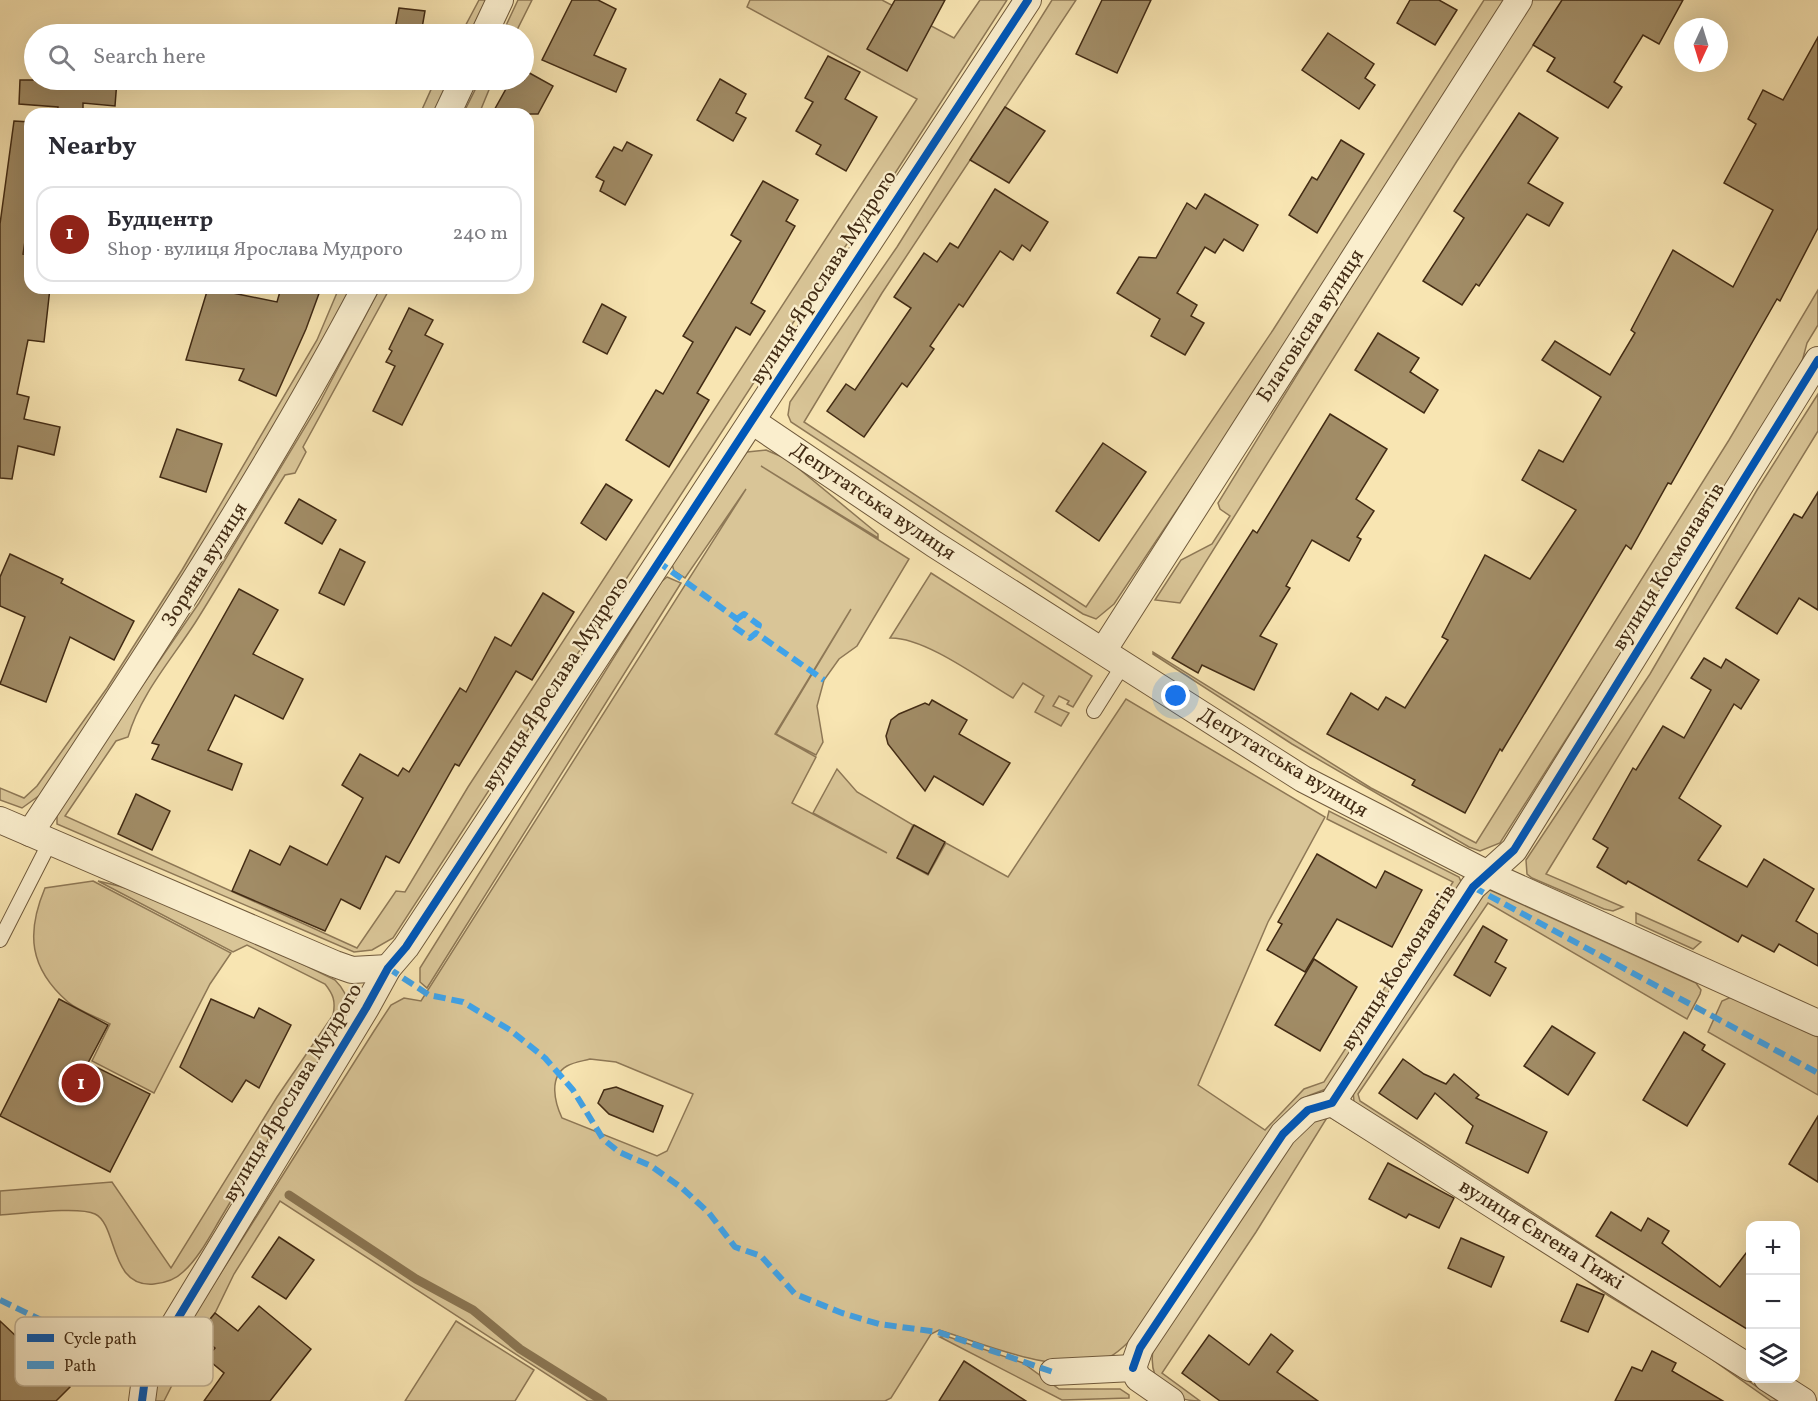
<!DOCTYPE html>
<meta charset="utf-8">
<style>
:root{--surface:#fff;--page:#f7f7f7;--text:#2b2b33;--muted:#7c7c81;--line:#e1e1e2;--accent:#8f2418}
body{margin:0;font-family:Vollkorn,serif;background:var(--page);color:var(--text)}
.controls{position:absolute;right:18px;bottom:18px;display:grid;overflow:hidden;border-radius:12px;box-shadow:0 6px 24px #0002}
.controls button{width:54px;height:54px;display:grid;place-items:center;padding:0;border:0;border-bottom:2px solid var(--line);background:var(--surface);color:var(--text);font:30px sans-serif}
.compass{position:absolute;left:1674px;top:18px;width:54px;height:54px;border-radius:50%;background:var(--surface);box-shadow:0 6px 24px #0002;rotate:184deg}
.you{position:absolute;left:1176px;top:696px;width:21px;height:21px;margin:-15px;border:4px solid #fff;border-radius:50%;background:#1a73e8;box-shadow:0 0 0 9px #1a73e833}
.badge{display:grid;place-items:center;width:39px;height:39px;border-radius:50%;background:var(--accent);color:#fff;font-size:20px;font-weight:700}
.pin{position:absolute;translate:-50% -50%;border:3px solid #fff;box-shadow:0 2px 6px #0006}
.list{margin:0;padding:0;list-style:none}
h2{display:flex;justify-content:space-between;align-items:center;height:78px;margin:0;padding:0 24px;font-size:26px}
h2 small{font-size:20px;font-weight:400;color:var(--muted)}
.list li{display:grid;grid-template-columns:39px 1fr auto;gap:18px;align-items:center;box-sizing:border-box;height:96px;margin:0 12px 12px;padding:0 12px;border:2px solid var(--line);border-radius:18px}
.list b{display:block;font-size:22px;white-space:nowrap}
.list p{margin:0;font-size:20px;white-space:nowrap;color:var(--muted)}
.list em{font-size:20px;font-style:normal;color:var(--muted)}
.icon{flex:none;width:33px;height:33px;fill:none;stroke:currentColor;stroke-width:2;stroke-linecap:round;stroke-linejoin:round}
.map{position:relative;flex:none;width:1818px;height:1401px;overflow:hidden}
.search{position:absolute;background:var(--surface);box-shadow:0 6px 24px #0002;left:24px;top:24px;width:510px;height:66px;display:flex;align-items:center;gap:15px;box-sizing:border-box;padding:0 21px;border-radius:33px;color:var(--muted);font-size:22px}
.panel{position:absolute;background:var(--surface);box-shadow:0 6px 24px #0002;left:24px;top:108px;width:510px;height:186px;border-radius:18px}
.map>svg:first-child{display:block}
.green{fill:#d9c597;stroke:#8e7856;stroke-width:1.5;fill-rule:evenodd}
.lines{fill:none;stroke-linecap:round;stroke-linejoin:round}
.stream{stroke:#8a7552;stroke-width:9}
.building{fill:#a18c66;stroke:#422b14;stroke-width:1.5}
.lane-casing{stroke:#705a3c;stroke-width:16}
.street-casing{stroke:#705a3c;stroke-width:28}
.lane{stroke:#faeecd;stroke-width:14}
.street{stroke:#faeecd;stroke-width:26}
.quiet{stroke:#3fa3ea;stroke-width:6;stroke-dasharray:12 6;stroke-linecap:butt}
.cycleway-casing{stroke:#faeecd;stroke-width:11}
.cycleway{stroke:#0057b8;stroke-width:8}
.labels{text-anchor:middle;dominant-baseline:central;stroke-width:4.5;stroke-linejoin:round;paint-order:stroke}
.street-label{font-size:21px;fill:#422b14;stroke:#faeecd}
.key{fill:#faeecd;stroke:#c3b496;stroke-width:1.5}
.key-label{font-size:16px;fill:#422b14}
</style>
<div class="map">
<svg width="1818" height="1401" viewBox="0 0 1818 1401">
<rect width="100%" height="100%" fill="#f8e5b2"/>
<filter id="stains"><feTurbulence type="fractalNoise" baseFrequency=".00333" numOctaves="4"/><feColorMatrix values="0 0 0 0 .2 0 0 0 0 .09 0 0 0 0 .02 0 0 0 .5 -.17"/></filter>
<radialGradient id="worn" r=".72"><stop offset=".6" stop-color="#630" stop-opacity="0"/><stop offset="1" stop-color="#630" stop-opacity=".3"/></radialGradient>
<!-- green -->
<g class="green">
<path d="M 479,0 L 489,0 L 473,34 L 461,34 Z"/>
<path d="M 518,0 L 532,0 L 515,34 L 502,34 Z"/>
<path d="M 750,0 L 882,0 L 954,38 L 980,0 L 1007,0 L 890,181 L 784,336 L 393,938 L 372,950 L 354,952 L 57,824 L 57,810 L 199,603 L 319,404 L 380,288 L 390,288 L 303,447 L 306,452 L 295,473 L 285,475 C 254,524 226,574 195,623 C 171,660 140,695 128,737 L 116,741 L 65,816 L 357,948 L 396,891 L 405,892 L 468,787 L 917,99 L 747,7 Z"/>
<path d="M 1052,0 L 1076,0 L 882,293 L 804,422 L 1086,607 L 1273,330 L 1484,0 L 1510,0 L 1289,342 L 1114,604 L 1096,619 L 1083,614 L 791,422 L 788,415 L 790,402 L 897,247 Z"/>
<path d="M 1532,0 L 1563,0 L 1457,161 L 1180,603 L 1155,600 L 1181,560 L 1212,544 L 1230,516 L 1220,509 L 1218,503 L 1456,117 Z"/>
<path d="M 440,80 L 452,80 L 435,114 L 420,114 L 434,83 L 438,84 Z"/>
<path d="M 480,80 L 493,80 L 479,114 L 463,114 Z"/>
<path d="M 339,288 L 354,288 L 202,558 L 40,795 L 22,808 L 0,800 L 0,788 L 24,798 L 37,786 L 107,688 L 182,570 L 317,340 Z"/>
<path d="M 1818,290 L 1818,325 L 1807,343 L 1799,373 L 1500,843 L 1480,851 L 1469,847 L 1292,744 L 1153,654 L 1153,652 L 1371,788 L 1476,843 L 1729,440 Z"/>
<path d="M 1818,394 L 1818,431 L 1546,874 L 1623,907 L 1613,911 L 1604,909 L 1532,878 L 1527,874 L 1526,860 L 1650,674 L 1757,490 Z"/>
<path d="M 766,450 L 787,459 L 878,534 L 878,538 L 761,466 L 909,559 L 857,646 L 839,659 L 824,680 L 817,706 L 823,742 L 816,755 L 776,734 L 851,609 L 775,734 L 816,757 L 792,803 L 887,853 L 813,813 L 837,769 L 857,792 L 913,825 L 897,858 L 928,875 L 946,843 L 1008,877 L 1126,699 L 1325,817 L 1268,922 L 1198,1085 L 1265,1130 L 1304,1089 L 1324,1082 L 1453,882 L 1327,819 L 1329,811 L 1459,877 L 1462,884 L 1330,1085 L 1326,1089 L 1308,1096 L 1272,1135 L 1133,1338 C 1126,1344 1119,1352 1111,1356 C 1065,1380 985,1344 939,1330 L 931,1334 L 891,1398 L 885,1401 L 588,1401 L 280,1201 L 234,1274 L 215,1313 L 198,1334 L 164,1401 L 152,1401 L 155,1386 L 172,1350 L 374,1031 L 391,1005 L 404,998 L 421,1001 L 746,489 L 685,578 L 674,571 L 672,564 L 740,461 L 747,452 ZM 590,1059 L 616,1062 L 693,1094 L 667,1151 L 657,1156 L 562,1118 C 555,1103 548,1077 567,1066 C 574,1062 583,1061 590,1059 Z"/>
<path d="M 931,573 L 1092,676 L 1073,707 L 1067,704 L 1069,701 L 1059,696 L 1053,706 L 1069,713 L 1061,726 L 1035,712 L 1044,696 L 1023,683 L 1013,698 C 982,680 925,637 890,638 Z"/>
<path d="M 667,577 L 681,583 L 427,988 L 420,982 L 420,968 L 661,582 Z"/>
<path d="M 93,881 L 231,953 L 210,984 L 154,1093 L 92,1061 L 110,1024 C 97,1017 79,1011 68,1002 C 29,968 26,933 45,888 Z"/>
<path d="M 98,881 C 181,899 258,943 335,980 C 345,990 351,1001 347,1016 C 343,1028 334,1036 328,1047 C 316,1064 304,1082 293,1100 C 269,1138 245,1177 222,1216 C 211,1234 199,1258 183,1272 C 176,1279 164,1283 154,1284 C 109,1288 118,1225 95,1214 C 79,1206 20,1214 0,1215 L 0,1191 L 112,1182 L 171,1268 L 277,1097 L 333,1015 C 336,1001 333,994 325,984 L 247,945 L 233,952 Z"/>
<path d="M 1490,890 L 1696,983 L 1701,990 L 1700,994 L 1687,1019 L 1488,903 L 1358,1094 L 1360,1101 L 1750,1353 L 1750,1360 L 1589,1251 L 1354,1102 L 1353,1090 L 1484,891 Z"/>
<path d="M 1636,913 L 1701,942 L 1693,949 L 1636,923 Z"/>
<path d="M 1731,997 L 1818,1037 L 1818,1095 L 1708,1032 L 1722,1001 Z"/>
<path d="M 1327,1109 L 1636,1305 L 1778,1401 L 1771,1401 L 1697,1349 L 1609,1296 L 1524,1237 L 1328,1116 L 1256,1232 L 1162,1373 L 1200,1401 C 1169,1401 1148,1382 1153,1350 L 1275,1159 Z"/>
<path d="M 456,1321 L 534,1370 L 515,1401 L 405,1401 Z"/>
<path d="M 946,1336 L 1023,1363 L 1059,1389 L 1120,1389 L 1129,1395 L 1129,1398 L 1062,1400 L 940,1337 Z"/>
</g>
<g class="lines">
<!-- stream -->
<path class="stream" d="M 289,1195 L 416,1279 L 473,1310 L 520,1349 L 603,1401"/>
</g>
<!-- building -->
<g class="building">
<path d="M 572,0 L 598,0 L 616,9 L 594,55 L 626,69 L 616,92 L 542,60 Z"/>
<path d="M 895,0 L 945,0 L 907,71 L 867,49 Z"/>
<path d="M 1102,0 L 1151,0 L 1117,73 L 1076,54 Z"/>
<path d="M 1410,0 L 1439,0 L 1457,10 L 1435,45 L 1397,23 Z"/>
<path d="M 1562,0 L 1683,0 L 1659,44 L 1643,35 L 1614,82 L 1622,87 L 1608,108 L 1547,71 L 1555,58 L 1533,45 Z"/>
<path d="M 399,8 L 425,11 L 421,34 L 394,34 Z"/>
<path d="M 1328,33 L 1374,64 L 1365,78 L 1375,85 L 1359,109 L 1302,70 Z"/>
<path d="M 1818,37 L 1818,228 L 1780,301 L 1777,299 L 1671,484 L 1668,483 L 1631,549 L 1626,545 L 1502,751 L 1500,749 L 1465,813 L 1412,785 L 1415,780 L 1327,734 L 1351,693 L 1378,710 L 1386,697 L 1405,708 L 1448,640 L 1442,637 L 1485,555 L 1530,579 L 1576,510 L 1522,480 L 1539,450 L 1563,462 L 1601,397 L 1542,360 L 1555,341 L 1610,375 L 1635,333 L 1631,330 L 1673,250 L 1733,287 L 1773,210 L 1724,183 L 1756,124 L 1748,119 L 1763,90 L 1783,100 Z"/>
<path d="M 828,56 L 860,72 L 845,99 L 877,117 L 846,171 L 816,154 L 821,145 L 796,131 L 813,102 L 805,98 Z"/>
<path d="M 524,70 L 553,86 L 538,114 L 492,114 L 511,80 L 524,80 Z"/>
<path d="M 720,79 L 746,94 L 736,113 L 746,118 L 733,141 L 697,120 Z"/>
<path d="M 20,80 L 117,80 L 115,106 L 83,103 L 83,114 L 57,114 L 58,107 L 19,104 Z"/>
<path d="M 1005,107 L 1045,131 L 1009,183 L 970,160 Z"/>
<path d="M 1519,113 L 1558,138 L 1528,183 L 1563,203 L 1549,226 L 1527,214 L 1479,286 L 1476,284 L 1462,305 L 1423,281 L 1464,218 L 1454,211 Z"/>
<path d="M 14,121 L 30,122 L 30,209 L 23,254 L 30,255 L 30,288 L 50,288 L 44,342 L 28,340 L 17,394 L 29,397 L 24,419 L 60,427 L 54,455 L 18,446 L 12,479 L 0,478 L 0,224 Z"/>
<path d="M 1341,140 L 1364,154 L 1317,233 L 1289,215 L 1312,177 L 1317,180 Z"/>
<path d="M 627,142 L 652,155 L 625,205 L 600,191 L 604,181 L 596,177 L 614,147 L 622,151 Z"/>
<path d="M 763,181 L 798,200 L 786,221 L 795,226 L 751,303 L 765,311 L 750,335 L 736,327 L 697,393 L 709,400 L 669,467 L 626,440 L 656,390 L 663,394 L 693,342 L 683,336 L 741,241 L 731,235 Z"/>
<path d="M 995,189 L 1048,222 L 1030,251 L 1022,245 L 1013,260 L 1000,251 L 963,307 L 959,304 L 930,346 L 934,349 L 907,387 L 902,383 L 864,437 L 827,411 L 846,384 L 855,390 L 911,308 L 894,297 L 924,253 L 937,262 L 950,243 L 958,248 Z"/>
<path d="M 1205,194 L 1258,225 L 1243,251 L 1224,239 L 1215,253 L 1205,247 L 1177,293 L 1197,305 L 1191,316 L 1204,323 L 1185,355 L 1151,336 L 1160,319 L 1117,293 L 1139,257 L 1156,258 L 1187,203 L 1196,209 Z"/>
<path d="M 208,288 L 277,302 L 281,288 L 321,288 L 306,329 L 276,396 L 239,380 L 244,369 L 186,360 Z"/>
<path d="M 602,304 L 626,317 L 607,354 L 583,342 Z"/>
<path d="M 409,308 L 433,320 L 425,335 L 443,344 L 402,425 L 373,411 L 395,366 L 386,362 L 392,351 L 389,349 Z"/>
<path d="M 1378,333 L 1419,358 L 1410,372 L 1438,390 L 1424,413 L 1355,370 Z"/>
<path d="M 1330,414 L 1387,449 L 1356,499 L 1374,511 L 1357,537 L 1361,539 L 1349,561 L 1312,540 L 1286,586 L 1290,588 L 1260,636 L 1277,644 L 1254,690 L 1202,665 L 1198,673 L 1172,658 L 1253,530 L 1257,533 Z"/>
<path d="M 177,429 L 222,444 L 206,492 L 160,477 Z"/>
<path d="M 1103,443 L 1146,472 L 1099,541 L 1056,511 Z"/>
<path d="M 606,484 L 632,500 L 606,540 L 581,523 Z"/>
<path d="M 1818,492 L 1818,610 L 1799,598 L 1777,634 L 1736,608 L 1794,514 L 1802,518 Z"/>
<path d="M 299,499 L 336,520 L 322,544 L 285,523 Z"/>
<path d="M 340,549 L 365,562 L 344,605 L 319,593 Z"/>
<path d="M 10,554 L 63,579 L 61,583 L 134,621 L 114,660 L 70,637 L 46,702 L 0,684 L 25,617 L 0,606 L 0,577 Z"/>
<path d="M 239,589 L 278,610 L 253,654 L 303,679 L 283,719 L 235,695 L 208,750 L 242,764 L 232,790 L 152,759 L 159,745 L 152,743 Z"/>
<path d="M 543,593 L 574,612 L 532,680 L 516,671 L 459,766 L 455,764 L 399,863 L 386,856 L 360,909 L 341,899 L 325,931 L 232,891 L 250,850 L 280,865 L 290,846 L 327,865 L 363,798 L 342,785 L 360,754 L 398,776 L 403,768 L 409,772 L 460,688 L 466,692 L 495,637 L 511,646 Z"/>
<path d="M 1704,658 L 1721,668 L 1726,659 L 1759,680 L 1741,709 L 1734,704 L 1679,798 L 1721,826 L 1698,860 L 1747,887 L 1764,859 L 1814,889 L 1796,921 L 1818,934 L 1818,966 L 1779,944 L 1774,952 L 1742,935 L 1738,942 L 1628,881 L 1626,884 L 1597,867 L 1608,848 L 1593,839 L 1633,768 L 1636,770 L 1663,726 L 1684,738 L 1711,690 L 1691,678 Z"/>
<path d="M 932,700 L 967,720 L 959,734 L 1010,763 L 983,805 L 934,776 L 925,791 L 888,744 L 886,736 L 891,720 L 899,714 L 925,703 L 929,705 Z"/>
<path d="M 136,794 L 170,811 L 152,850 L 118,834 Z"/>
<path d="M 914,825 L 945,842 L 928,874 L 897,858 Z"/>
<path d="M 1317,854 L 1376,888 L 1385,871 L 1422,890 L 1392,947 L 1337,919 L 1305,972 L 1267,950 L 1282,924 L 1278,922 Z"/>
<path d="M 1483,926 L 1507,940 L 1495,962 L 1506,968 L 1490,996 L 1454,975 Z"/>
<path d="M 1314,959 L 1357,987 L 1320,1051 L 1275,1025 Z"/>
<path d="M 59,999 L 108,1025 L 88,1063 L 150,1094 L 110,1172 L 0,1116 Z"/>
<path d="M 211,999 L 254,1018 L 259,1008 L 291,1025 L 259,1088 L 246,1080 L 232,1102 L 180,1067 Z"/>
<path d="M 1552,1026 L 1595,1053 L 1568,1095 L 1524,1066 Z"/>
<path d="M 1684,1032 L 1705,1045 L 1702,1050 L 1725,1064 L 1687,1126 L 1643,1100 Z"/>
<path d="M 1403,1059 L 1424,1074 L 1446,1084 L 1454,1074 L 1479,1095 L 1476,1098 L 1547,1132 L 1528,1173 L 1466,1143 L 1473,1126 L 1435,1093 L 1417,1119 L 1379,1093 Z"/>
<path d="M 616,1087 L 663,1106 L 653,1132 L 609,1114 L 598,1103 L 604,1090 Z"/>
<path d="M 1818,1116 L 1818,1182 L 1789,1164 Z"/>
<path d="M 1388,1163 L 1454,1198 L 1439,1228 L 1409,1214 L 1406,1218 L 1369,1199 Z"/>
<path d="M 1611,1212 L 1641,1231 L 1648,1218 L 1669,1231 L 1662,1243 L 1720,1287 L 1750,1248 L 1750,1331 L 1596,1236 Z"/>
<path d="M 279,1237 L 314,1260 L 286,1299 L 252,1277 Z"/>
<path d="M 1461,1238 L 1504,1257 L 1491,1287 L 1448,1268 Z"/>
<path d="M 1577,1284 L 1604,1295 L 1588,1332 L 1561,1321 Z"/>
<path d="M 259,1306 L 311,1349 L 270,1401 L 204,1401 L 224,1373 L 206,1358 L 215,1348 L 198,1334 L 215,1313 L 238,1331 Z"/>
<path d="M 0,1321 L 70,1387 L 56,1401 L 0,1401 Z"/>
<path d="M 1271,1334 L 1293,1351 L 1277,1372 L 1318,1401 L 1220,1401 L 1182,1373 L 1209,1335 L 1249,1365 Z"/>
<path d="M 1652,1351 L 1676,1363 L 1672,1371 L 1723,1401 L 1615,1401 L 1632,1367 L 1642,1371 Z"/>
<path d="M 964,1361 L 1026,1401 L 939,1401 Z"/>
</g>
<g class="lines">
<defs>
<g id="lane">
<path d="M 1094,711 L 1123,665"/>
<path d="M 0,940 L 50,842"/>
</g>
<g id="street">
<path d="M 484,34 L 500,0"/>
<path d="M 447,114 L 463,80"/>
<path d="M 752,421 L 934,544 L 1303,779 L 1488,874 L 1818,1023"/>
<path d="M 1103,651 L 1519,0"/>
<path d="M 0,820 L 335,964 L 352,970 L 388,968"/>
<path d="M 30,833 C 148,655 265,477 365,288"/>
<path d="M 1332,1103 L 1750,1368"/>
<path d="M 1133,1368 L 1140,1348 L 1283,1134 L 1308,1110 L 1332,1103 L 1473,887 L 1514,850 L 1818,360"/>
<path d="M 1053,1372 L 1133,1368 L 1138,1378 L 1171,1401"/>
<path d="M 1767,1378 L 1803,1401"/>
<path d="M 142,1401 L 146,1371 L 366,1008 L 388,968 L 406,947 L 1028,0"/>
</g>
</defs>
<!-- lane casing -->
<use href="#lane" class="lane-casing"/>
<!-- street casing -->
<use href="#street" class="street-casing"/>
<!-- lane -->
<use href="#lane" class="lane"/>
<!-- street -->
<use href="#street" class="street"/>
<!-- quiet -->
<g class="quiet">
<path d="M 657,561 L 737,619 L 733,626 L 750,638 L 756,633 L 824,680"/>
<path d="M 737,619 L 744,614 L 759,625 L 756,633"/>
<path d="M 1473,887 L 1818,1073"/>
<path d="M 388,968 L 429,995 L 463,1002 L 510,1030 L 545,1058 L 573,1090 L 603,1139 L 619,1152 L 651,1166 L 682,1188 L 709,1213 L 735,1247 L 761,1256 L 795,1294 L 842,1313 L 879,1324 L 938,1332 L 1053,1372"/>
<path d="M 0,1300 L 146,1371"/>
</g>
<defs>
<g id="cycleway">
<path d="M 1133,1368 L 1140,1348 L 1283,1134 L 1308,1110 L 1332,1103 L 1473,887 L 1514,850 L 1818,360"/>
<path d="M 142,1401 L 146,1371 L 366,1008 L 388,968 L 406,947 L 1028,0"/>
</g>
</defs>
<!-- cycleway casing -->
<use href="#cycleway" class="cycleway-casing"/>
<!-- cycleway -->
<use href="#cycleway" class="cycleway"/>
</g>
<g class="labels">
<!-- street labels -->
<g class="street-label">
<text transform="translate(824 278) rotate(-57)">вулиця Ярослава Мудрого</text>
<text transform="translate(1311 326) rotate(-57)">Благовісна вулиця</text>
<text transform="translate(873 502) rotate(34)">Депутатська вулиця</text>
<text transform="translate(205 565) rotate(-58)">Зоряна вулиця</text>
<text transform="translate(1669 567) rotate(-58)">вулиця Космонавтів</text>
<text transform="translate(556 684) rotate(-57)">вулиця Ярослава Мудрого</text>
<text transform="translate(1283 763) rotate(31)">Депутатська вулиця</text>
<text transform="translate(1399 968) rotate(-57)">вулиця Космонавтів</text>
<text transform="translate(293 1093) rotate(-59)">вулиця Ярослава Мудрого</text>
<text transform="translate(1541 1235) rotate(32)">вулиця Євгена Гижі</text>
</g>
</g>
<!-- legend -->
<rect x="15" y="1317" width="198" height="69" rx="9" class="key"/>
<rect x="27" y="1334" width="27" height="8" fill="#0057b8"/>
<rect x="27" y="1361" width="27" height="8" fill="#3fa3ea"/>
<g class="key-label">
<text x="64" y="1344">Cycle path</text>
<text x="64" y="1371">Path</text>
</g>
<rect width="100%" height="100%" filter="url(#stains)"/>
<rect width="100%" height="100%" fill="url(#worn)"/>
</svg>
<div class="controls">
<button>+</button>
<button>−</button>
<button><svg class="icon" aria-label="layers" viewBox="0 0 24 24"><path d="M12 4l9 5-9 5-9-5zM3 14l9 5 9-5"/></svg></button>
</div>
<svg class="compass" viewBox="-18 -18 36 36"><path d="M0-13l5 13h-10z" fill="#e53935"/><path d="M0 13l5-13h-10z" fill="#7c7c81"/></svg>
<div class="you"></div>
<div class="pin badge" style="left:81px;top:1083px">1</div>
<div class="search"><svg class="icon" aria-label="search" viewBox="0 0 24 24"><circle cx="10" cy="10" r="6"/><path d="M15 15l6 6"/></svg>Search here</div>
<section class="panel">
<h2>Nearby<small></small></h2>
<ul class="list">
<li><span class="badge">1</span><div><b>Будцентр</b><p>Shop · вулиця Ярослава Мудрого</p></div><em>240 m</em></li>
</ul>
</section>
</div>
